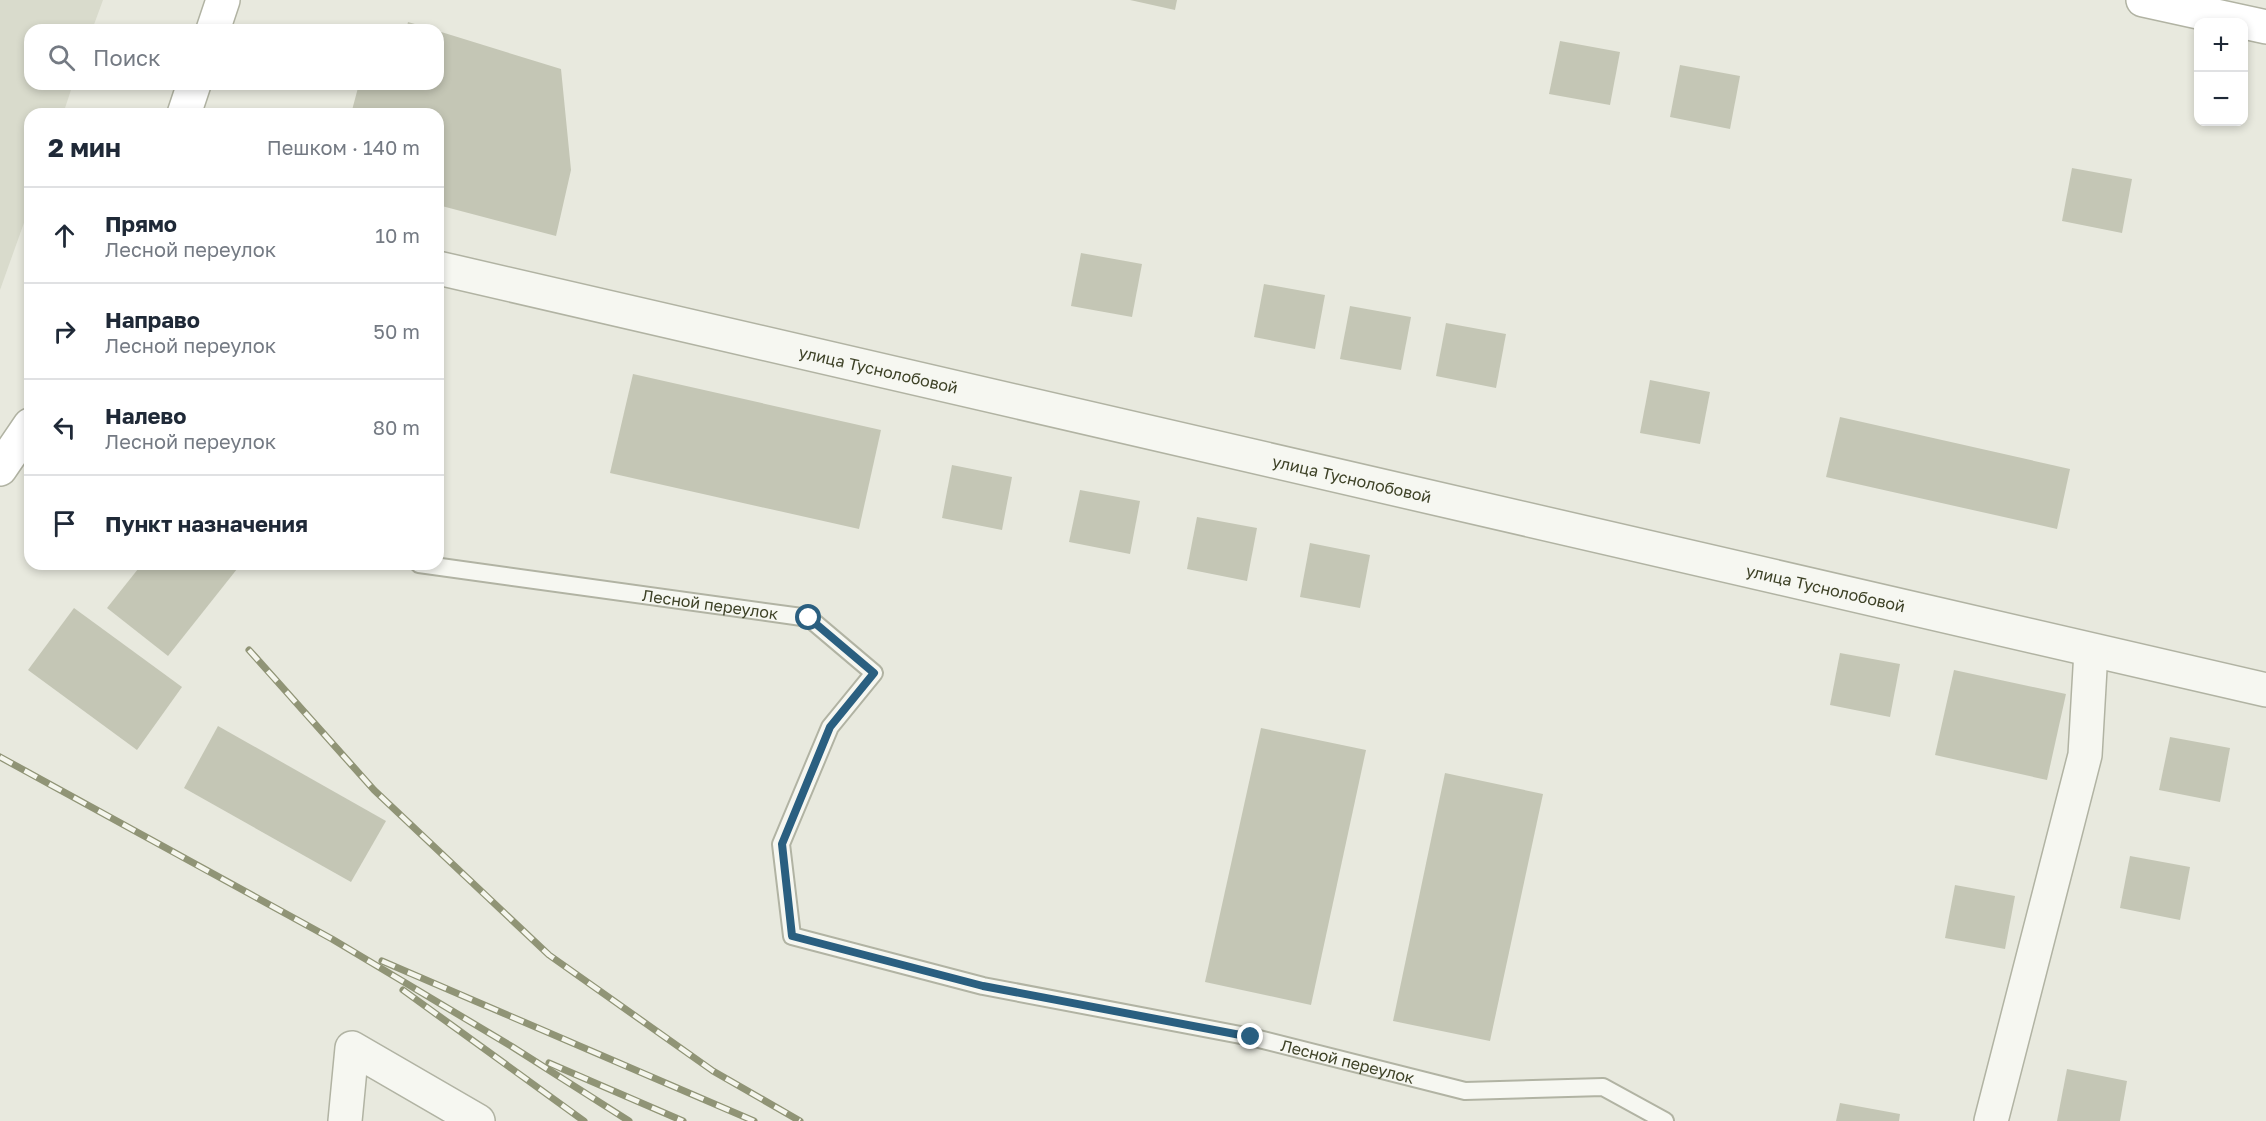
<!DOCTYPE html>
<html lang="ru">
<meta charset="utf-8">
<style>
:root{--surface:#fff;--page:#f2f2f3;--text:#1f2937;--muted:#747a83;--line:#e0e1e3}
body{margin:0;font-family:"Golos Text",sans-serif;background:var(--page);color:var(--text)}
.controls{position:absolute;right:18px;top:18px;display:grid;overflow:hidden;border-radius:12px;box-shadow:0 3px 9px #0003}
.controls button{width:54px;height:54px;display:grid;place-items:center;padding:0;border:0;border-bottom:2px solid var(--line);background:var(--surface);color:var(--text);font:30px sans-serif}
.stop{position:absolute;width:18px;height:18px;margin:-14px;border:4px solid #2a5f80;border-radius:50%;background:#fff}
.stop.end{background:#2a5f80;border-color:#fff;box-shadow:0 2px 6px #0008}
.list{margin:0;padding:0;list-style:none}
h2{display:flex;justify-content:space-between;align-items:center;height:78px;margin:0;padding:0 24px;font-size:26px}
h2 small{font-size:20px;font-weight:400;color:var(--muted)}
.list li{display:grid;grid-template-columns:39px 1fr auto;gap:18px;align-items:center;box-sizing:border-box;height:96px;padding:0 24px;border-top:2px solid var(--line)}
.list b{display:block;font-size:22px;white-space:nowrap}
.list p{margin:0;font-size:20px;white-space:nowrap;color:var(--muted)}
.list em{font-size:20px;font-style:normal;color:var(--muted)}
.icon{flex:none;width:33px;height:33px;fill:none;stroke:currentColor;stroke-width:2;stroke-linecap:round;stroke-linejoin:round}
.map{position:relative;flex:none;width:2266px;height:1121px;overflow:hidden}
.search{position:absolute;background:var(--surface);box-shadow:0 3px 9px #0003;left:24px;top:24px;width:420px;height:66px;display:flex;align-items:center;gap:15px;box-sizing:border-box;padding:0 21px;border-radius:18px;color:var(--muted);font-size:22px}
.panel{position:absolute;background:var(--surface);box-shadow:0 3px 9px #0003;left:24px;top:108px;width:420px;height:462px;border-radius:18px}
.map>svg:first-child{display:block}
.built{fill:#d9dbcc}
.building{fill:#c4c6b5}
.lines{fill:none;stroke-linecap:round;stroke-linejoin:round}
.lane-casing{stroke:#b1b3a3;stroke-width:20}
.street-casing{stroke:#b1b3a3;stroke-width:36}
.secondary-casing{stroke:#b1b3a3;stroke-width:36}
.lane{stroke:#f6f7f1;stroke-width:16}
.street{stroke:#f6f7f1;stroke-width:33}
.secondary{stroke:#fff;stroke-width:33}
.rail-casing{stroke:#909476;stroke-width:7}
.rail{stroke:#f5f6ed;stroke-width:4.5;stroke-dasharray:14;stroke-linecap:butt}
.route{stroke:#2a5f80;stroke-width:8}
.labels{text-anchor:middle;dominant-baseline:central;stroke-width:4.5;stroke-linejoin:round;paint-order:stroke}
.street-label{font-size:16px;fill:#3d4126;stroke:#f5f6ed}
</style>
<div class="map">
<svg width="2266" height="1121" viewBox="0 0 2266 1121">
<rect width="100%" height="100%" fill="#e8e9de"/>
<!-- built -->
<path class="built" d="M 0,0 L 103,0 L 92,30 L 30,30 L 30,84 L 73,84 L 63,114 L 30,114 L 30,206 L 0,290 Z"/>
<!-- building -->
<g class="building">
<path d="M 1130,0 L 1177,0 L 1175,10 Z"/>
<path d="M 408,22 L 432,29 L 431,30 L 406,30 Z"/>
<path d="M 438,31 L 561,69 L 571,170 L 556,236 L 438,205 L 438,196 L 441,190 L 438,189 L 438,114 L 351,114 L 359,84 L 438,84 Z"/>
<path d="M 1560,41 L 1620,52 L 1610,105 L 1549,94 Z"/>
<path d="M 1680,65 L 1740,76 L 1730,129 L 1670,117 Z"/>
<path d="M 2072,168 L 2132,179 L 2122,233 L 2062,221 Z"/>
<path d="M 1081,253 L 1142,264 L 1132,317 L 1071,306 Z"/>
<path d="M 1264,284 L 1325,295 L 1315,349 L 1254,337 Z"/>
<path d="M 1350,306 L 1411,317 L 1401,370 L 1340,359 Z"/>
<path d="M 1446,323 L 1506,334 L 1496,388 L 1436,376 Z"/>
<path d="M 633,374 L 881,430 L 859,529 L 610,473 Z"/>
<path d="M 1650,380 L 1710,392 L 1700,444 L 1640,433 Z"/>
<path d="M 1840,417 L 2070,469 L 2057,529 L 1826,477 Z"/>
<path d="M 952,465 L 1012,477 L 1002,530 L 942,518 Z"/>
<path d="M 1080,490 L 1140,501 L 1130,554 L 1069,542 Z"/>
<path d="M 1197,517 L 1257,528 L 1247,581 L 1187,569 Z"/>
<path d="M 1310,543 L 1370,555 L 1360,608 L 1300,597 Z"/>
<path d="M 142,564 L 241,564 L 168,656 L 107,608 Z"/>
<path d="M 74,608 L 182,687 L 137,750 L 28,670 Z"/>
<path d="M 1840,653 L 1900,664 L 1890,717 L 1830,705 Z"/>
<path d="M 1954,670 L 2066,694 L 2047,780 L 1935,755 Z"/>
<path d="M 218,726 L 386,821 L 351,882 L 184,788 Z"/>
<path d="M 1261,728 L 1366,750 L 1311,1005 L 1205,982 Z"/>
<path d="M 2170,737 L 2230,748 L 2220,802 L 2159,790 Z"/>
<path d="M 1445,773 L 1543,794 L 1490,1041 L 1393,1021 Z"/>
<path d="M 2130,856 L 2190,867 L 2180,920 L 2120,908 Z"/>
<path d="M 1955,885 L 2015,896 L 2005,949 L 1945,938 Z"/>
<path d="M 2067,1069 L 2127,1081 L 2120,1121 L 2057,1121 Z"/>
<path d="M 1840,1103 L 1900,1114 L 1899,1121 L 1836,1121 Z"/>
</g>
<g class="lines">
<defs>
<g id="lane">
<path id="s1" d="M 419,564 L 809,618 L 874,673 L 830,727 L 781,844 L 792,936 L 983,986 L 1251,1037 L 1465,1091 L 1603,1087 L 1665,1121"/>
</g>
<g id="street">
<path id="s2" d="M 438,268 L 2266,690"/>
<path d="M 345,1121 L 352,1048 L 478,1121"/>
<path d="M 1991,1121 L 2085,755 L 2091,651"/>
</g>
<g id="secondary">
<path d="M 2143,0 L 2266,27"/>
<path d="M 213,30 L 223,0"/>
<path d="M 184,114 L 194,84"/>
<path d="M 0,469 L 30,425"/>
</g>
</defs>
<!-- lane casing -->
<use href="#lane" class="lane-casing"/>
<!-- street casing -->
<use href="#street" class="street-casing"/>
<!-- secondary casing -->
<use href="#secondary" class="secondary-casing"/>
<!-- lane -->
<use href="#lane" class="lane"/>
<!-- street -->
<use href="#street" class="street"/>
<!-- secondary -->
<use href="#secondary" class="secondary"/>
<defs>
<g id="rail">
<path d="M 249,650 L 374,790 L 549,955 L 713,1071 L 800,1121"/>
<path d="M 0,757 L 332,939 L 511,1046 L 629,1121"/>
<path d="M 382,961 L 754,1121"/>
<path d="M 403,990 L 584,1121"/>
<path d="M 549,1063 L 683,1121"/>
</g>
</defs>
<!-- rail casing -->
<use href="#rail" class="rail-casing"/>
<!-- rail -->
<use href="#rail" class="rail"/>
</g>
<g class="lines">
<!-- route -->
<path class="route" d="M 809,618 L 874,673 L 830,727 L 782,844 L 792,936 L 983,986 L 1251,1037"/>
</g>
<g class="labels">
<!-- street labels -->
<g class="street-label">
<text stroke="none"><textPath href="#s2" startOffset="452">улица Туснолобовой</textPath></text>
<text stroke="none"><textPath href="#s2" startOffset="938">улица Туснолобовой</textPath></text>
<text stroke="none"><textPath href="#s2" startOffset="1424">улица Туснолобовой</textPath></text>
<text stroke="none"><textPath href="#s1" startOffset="294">Лесной переулок</textPath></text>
<text stroke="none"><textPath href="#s1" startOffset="1338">Лесной переулок</textPath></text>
</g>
</g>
</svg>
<div class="controls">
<button>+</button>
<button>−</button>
</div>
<div class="stop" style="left:809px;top:618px"></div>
<div class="stop end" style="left:1251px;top:1037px"></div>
<div class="search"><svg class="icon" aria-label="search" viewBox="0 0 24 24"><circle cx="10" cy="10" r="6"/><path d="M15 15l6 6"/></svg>Поиск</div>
<section class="panel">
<h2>2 мин<small>Пешком · 140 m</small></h2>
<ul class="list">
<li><svg class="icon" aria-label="ahead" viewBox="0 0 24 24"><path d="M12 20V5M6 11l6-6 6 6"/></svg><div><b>Прямо</b><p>Лесной переулок</p></div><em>10 m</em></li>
<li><svg class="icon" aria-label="right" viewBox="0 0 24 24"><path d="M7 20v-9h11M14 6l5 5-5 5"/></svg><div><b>Направо</b><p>Лесной переулок</p></div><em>50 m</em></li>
<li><svg class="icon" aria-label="left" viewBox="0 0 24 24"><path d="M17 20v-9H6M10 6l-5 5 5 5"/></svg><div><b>Налево</b><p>Лесной переулок</p></div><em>80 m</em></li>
<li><svg class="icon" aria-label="arrive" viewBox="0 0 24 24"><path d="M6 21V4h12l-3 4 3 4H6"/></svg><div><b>Пункт назначения</b></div></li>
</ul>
</section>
</div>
